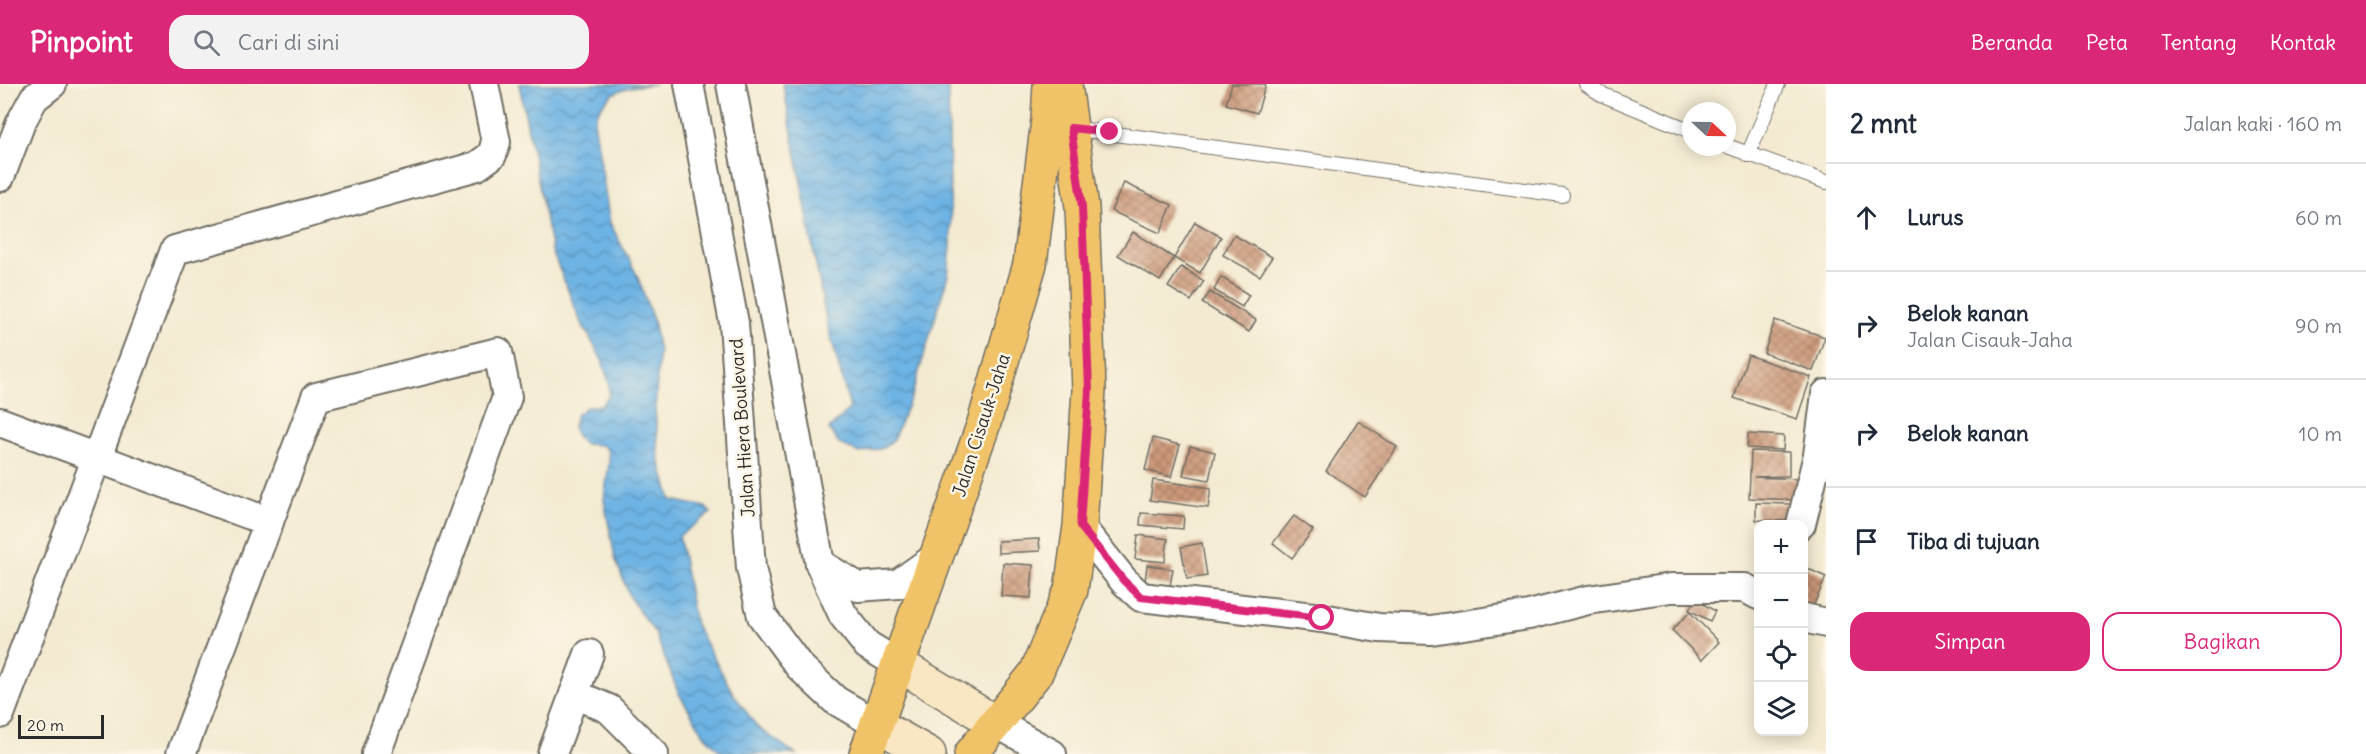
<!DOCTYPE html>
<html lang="id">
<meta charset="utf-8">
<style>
:root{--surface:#fff;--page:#f2f2f3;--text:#1f2937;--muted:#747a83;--line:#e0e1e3;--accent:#db2777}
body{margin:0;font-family:Delius,sans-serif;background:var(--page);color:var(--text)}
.controls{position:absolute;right:18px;bottom:18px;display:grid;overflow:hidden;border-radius:12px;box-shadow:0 3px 15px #0003}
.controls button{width:54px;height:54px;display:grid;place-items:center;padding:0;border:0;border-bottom:2px solid var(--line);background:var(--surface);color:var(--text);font:30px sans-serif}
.compass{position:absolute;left:1682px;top:18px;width:54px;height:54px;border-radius:50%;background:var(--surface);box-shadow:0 3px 15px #0003;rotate:112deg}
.scale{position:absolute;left:18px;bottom:15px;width:86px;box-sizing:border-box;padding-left:6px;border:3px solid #2b2b2b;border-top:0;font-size:16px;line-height:21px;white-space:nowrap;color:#2b2b2b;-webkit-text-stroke:4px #fcf5e5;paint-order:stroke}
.stop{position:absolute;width:18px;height:18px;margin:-14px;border:4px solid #db2777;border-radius:50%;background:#fff}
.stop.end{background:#db2777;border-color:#fff;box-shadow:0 2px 6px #0008}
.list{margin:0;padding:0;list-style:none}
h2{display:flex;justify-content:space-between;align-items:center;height:78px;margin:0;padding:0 24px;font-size:26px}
h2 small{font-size:20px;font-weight:400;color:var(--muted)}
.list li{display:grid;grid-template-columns:39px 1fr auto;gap:18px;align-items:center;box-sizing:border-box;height:108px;padding:0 24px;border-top:2px solid var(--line)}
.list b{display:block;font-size:22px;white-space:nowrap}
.list p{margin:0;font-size:20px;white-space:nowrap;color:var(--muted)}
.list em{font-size:20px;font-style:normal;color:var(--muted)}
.actions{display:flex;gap:12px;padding:18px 24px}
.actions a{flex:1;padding:14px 0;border:2px solid var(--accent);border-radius:18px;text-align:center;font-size:21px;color:var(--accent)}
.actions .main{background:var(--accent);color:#fff}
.icon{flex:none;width:33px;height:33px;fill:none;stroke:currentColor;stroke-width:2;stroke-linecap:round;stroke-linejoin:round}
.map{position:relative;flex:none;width:1826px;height:670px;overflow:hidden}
header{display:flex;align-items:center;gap:36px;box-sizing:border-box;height:84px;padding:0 30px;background:var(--accent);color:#fff}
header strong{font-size:28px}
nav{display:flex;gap:33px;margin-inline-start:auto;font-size:21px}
.search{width:420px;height:54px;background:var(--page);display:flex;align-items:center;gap:15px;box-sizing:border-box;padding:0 21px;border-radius:18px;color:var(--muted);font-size:22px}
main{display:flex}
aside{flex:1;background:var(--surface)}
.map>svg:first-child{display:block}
.water{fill:url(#water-waves);stroke:#4c6f88;stroke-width:1.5}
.building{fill:url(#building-cross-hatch)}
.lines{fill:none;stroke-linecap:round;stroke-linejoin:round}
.service-casing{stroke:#716e65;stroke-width:16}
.minor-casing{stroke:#716e65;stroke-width:32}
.secondary-casing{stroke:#716e65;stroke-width:36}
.primary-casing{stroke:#716e65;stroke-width:36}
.service{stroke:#fff;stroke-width:14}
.minor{stroke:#fff;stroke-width:28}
.secondary{stroke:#f9e7c3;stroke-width:33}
.primary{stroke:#f1c369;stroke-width:33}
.route{stroke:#db2777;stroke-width:8}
.labels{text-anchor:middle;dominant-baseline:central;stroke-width:5;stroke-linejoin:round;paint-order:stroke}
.street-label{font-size:18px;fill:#2b2b2b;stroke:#fcf5e5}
</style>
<header>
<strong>Pinpoint</strong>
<div class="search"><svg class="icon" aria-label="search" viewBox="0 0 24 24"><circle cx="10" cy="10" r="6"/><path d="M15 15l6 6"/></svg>Cari di sini</div>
<nav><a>Beranda</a><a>Peta</a><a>Tentang</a><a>Kontak</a></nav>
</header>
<main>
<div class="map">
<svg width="1826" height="670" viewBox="0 0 1826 670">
<defs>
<pattern id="water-waves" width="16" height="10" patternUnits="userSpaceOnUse" patternTransform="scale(1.5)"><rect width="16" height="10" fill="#6db3e4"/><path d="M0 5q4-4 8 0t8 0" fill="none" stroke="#5a92b9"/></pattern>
<pattern id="building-cross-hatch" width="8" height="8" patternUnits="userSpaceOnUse" patternTransform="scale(1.5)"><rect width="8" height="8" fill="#cd997a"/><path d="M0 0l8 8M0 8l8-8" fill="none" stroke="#a77d64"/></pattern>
</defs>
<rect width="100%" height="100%" fill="#fcf5e5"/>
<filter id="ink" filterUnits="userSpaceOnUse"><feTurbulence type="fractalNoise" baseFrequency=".0167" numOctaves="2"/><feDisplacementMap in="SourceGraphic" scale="12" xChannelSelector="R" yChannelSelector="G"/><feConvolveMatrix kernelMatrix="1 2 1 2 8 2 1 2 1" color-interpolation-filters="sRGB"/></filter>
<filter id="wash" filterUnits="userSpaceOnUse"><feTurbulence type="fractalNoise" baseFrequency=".008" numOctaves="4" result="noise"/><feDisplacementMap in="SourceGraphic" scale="24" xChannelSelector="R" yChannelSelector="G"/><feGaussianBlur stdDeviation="1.35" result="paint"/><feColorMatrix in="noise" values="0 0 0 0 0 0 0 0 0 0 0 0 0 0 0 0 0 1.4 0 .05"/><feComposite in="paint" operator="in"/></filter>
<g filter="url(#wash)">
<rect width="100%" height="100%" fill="#f3ead1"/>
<!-- water -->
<g class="water">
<path d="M 519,0 L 656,0 C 625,3 608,4 594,36 L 610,139 L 637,191 L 653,236 L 659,268 L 655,325 L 659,375 L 671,416 L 705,423 L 711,429 L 679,452 L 695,540 L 733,609 L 757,643 L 796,670 L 723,670 L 705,652 L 678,608 L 655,549 L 631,516 L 615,474 L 604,416 L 609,379 L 608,367 L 602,361 L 584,360 L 576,352 L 573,342 L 576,331 L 587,323 L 601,321 L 609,312 L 609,298 L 602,276 L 580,236 L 552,167 Z"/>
<path d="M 783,0 L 948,0 L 951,161 L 948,191 L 912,311 L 893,356 L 883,364 L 860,369 L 839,360 L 829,345 L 850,324 L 826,235 Z"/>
</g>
<g id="blocks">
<!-- building -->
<g class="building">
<path d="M 1232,0 L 1266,0 L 1257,29 L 1226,20 Z"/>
<path d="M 1124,99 L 1172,121 L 1160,149 L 1111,127 Z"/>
<path d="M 1195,138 L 1221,153 L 1200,189 L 1174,174 Z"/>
<path d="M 1133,148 L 1174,174 L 1160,197 L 1118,171 Z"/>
<path d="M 1234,151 L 1272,173 L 1260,192 L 1223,171 Z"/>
<path d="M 1181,183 L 1204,197 L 1191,217 L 1168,203 Z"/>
<path d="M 1221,193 L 1249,211 L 1242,223 L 1214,206 Z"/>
<path d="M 1210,208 L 1256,236 L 1249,248 L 1202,219 Z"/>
<path d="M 1775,236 L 1825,253 L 1813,287 L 1764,269 Z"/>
<path d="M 1748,271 L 1811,293 L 1797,335 L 1734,314 Z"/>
<path d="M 1358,337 L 1397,363 L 1365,413 L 1326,387 Z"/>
<path d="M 1748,350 L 1784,352 L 1783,366 L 1747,364 Z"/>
<path d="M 1153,354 L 1180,361 L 1171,393 L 1145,386 Z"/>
<path d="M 1190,362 L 1215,368 L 1209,396 L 1183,391 Z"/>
<path d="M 1751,367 L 1789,368 L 1789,392 L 1754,393 L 1798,395 L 1796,416 L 1749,414 Z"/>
<path d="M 1153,396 L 1211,404 L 1208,424 L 1150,416 Z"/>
<path d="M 1756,419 L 1790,420 L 1790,437 L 1756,436 Z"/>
<path d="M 1141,429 L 1184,432 L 1183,445 L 1140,441 Z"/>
<path d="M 1294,432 L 1313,446 L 1292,474 L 1273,459 Z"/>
<path d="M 1138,451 L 1168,455 L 1165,478 L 1135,475 Z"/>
<path d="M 1039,455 L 1040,467 L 998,469 L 998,457 Z"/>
<path d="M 1202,459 L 1207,492 L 1187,495 L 1181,463 Z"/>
<path d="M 1003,479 L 1033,481 L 1031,514 L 1001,512 Z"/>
<path d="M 1147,481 L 1173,485 L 1170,502 L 1145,498 Z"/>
<path d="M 1804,483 L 1826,493 L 1811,527 L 1804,524 Z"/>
<path d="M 1695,515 L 1715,527 L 1710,537 L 1689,526 Z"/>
<path d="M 1690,528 L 1719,558 L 1702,576 L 1672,546 Z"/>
</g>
</g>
</g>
<g filter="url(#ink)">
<use href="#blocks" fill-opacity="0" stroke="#716e65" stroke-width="1.5"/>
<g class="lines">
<defs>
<g id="service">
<path d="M 1586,0 L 1601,10 L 1691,47"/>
<path d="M 1071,44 L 1562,111"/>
<path d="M 1727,62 L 1826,98"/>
<path d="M 1748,71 L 1778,0"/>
</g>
<g id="minor">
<path d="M 689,0 L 734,239 L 751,484 L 762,532 L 799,582 L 835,616 L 876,640"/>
<path d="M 731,0 L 820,480 L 843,531 L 867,561 L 898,580"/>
<path d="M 0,93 L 21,38 L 34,14 L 52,0"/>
<path d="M 0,338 L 269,438"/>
<path d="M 1801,440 L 1818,371 L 1826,310"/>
<path d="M 1080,442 L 1124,497 L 1141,513 L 1322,534 L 1379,544 L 1431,546 L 1529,531 L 1588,516 L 1671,504 L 1745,504 L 1758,511"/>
<path d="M 820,480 L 858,503 L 898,500 L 936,473"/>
<path d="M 1804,534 L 1826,539"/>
<path d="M 574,610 L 609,625 L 654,670"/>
<path d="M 0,630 L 175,166 L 477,82 L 492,71 L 496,58 L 484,0"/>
<path d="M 996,639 L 1052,670"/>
<path d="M 181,670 L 316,313 L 498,268 L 507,313 L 376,670"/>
<path d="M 552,670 L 589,570"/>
</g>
<g id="secondary">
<path d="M 898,580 L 996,639"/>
<path d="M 876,640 L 929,670"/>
</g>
<g id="primary">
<path d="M 866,670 L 984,339 L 1030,180 L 1048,36 L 1050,0"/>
<path d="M 971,670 L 1036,589 L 1071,506 L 1080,442 L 1089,306 L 1082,123 L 1065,0"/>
</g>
</defs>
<!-- service casing -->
<use href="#service" class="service-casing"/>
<!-- minor casing -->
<use href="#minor" class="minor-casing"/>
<!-- secondary casing -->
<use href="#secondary" class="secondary-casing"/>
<!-- primary casing -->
<use href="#primary" class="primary-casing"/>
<!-- service -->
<use href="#service" class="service"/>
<!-- minor -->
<use href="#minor" class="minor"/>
<!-- secondary -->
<use href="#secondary" class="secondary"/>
<!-- primary -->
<use href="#primary" class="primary"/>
</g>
</g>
<g class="lines" filter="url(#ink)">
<!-- route -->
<path class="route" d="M 1110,48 L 1071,44 L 1082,123 L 1089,306 L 1080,442 L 1124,497 L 1141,513 L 1322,534"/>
</g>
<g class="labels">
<!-- street labels -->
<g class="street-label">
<text transform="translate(981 341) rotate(-72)">Jalan Cisauk-Jaha</text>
<text transform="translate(742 344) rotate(-94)">Jalan Hiera Boulevard</text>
</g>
</g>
</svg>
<div class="controls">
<button>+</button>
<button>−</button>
<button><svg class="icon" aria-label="locate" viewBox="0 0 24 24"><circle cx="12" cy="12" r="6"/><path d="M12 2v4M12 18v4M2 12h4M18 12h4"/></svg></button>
<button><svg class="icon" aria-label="layers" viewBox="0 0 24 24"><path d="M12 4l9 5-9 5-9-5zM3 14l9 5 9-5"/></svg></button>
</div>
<svg class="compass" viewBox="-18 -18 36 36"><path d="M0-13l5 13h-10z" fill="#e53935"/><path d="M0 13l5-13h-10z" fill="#747a83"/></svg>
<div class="scale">20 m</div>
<div class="stop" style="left:1322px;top:534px"></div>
<div class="stop end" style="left:1110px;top:48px"></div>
</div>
<aside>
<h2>2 mnt<small>Jalan kaki · 160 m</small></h2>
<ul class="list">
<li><svg class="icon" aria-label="ahead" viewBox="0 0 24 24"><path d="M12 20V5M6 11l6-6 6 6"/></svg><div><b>Lurus</b></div><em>60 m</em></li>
<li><svg class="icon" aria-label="right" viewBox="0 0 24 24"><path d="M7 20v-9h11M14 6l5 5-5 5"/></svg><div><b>Belok kanan</b><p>Jalan Cisauk-Jaha</p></div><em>90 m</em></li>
<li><svg class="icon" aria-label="right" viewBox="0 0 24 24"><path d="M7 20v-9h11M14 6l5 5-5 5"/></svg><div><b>Belok kanan</b></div><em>10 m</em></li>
<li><svg class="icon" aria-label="arrive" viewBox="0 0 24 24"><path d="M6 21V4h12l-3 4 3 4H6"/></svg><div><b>Tiba di tujuan</b></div></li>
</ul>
<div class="actions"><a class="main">Simpan</a><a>Bagikan</a></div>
</aside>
</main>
